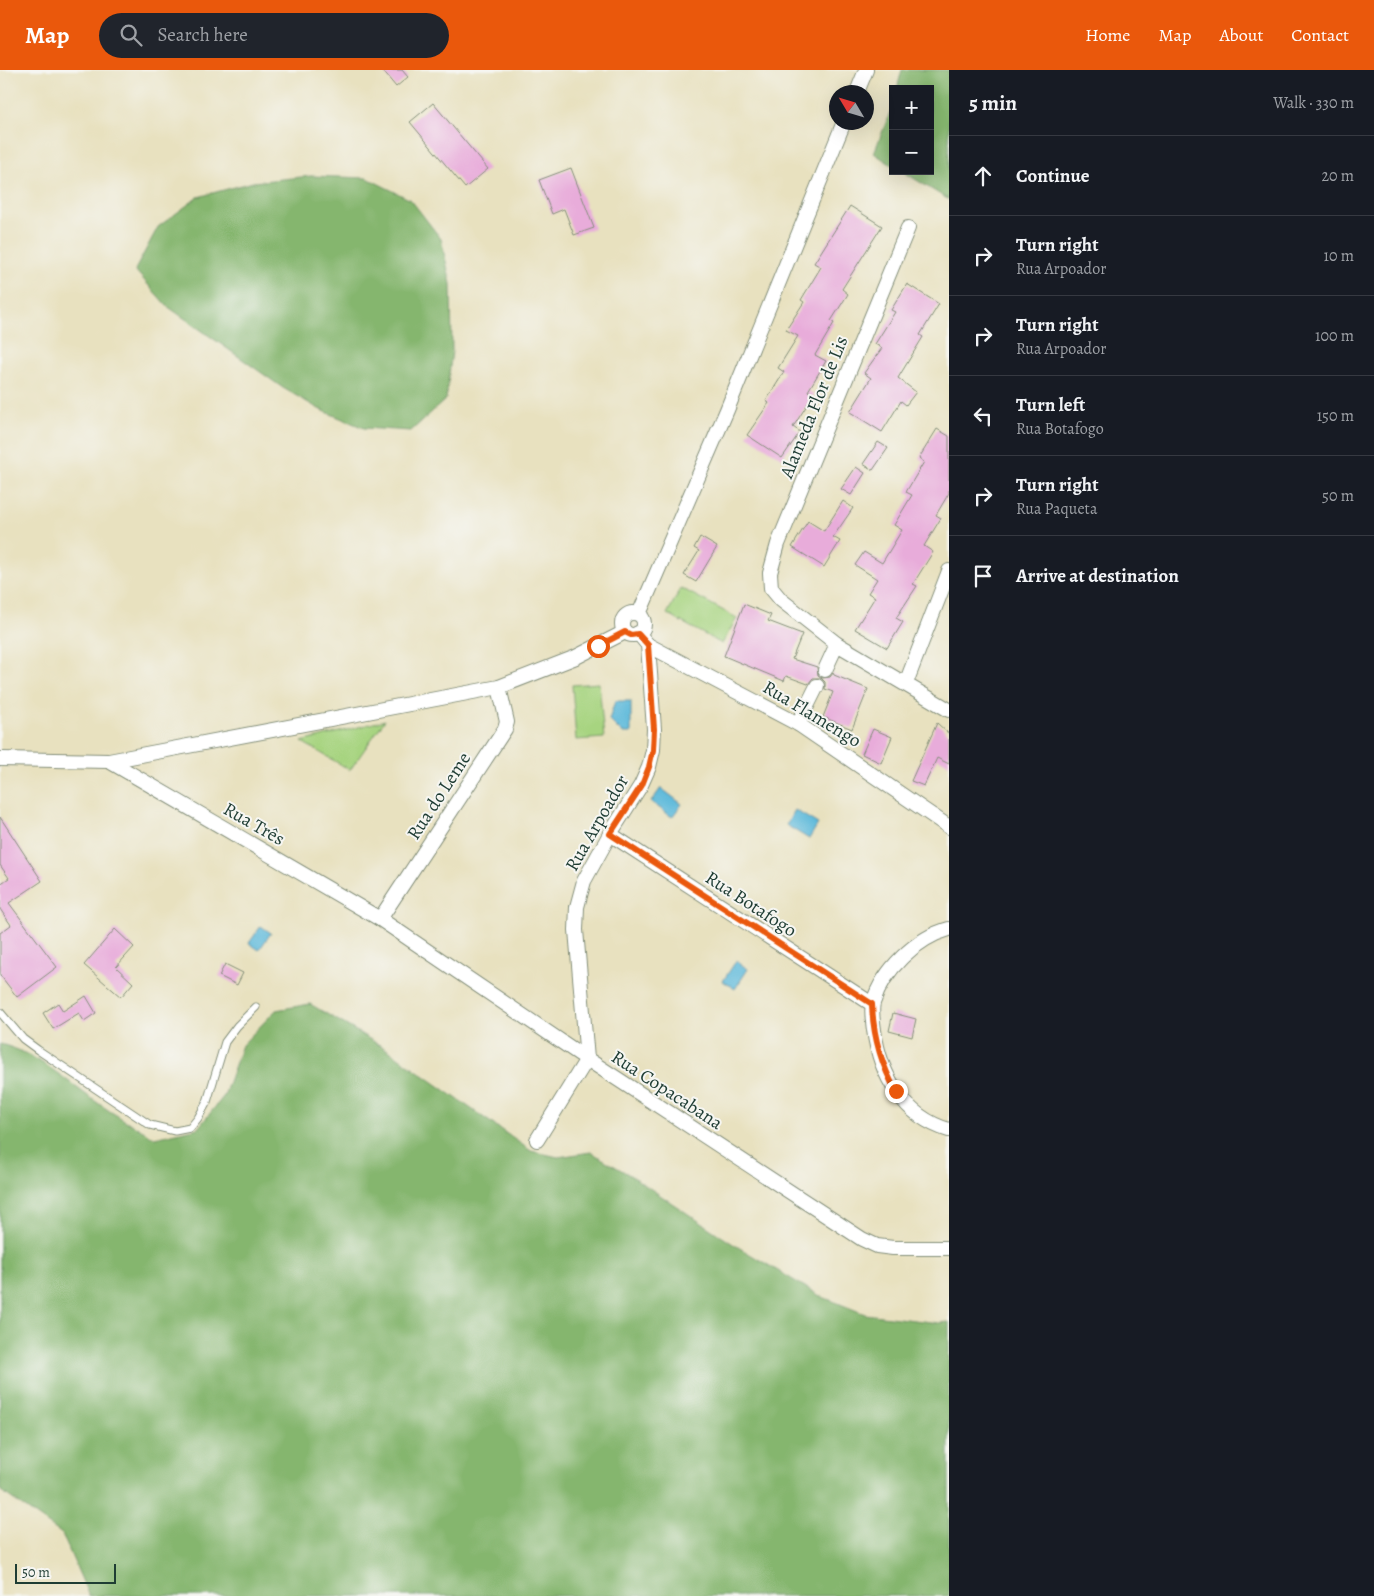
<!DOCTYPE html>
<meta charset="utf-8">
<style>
:root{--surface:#171b24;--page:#20242c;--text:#f1f3f6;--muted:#9ea1a6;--line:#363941;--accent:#ea580c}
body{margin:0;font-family:Alegreya,serif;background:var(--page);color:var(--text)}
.controls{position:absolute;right:15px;top:15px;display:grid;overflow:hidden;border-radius:0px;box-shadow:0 5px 20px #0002}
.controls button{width:45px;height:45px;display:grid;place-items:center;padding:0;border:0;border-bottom:1px solid var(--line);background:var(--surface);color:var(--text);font:25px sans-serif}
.compass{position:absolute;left:829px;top:15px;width:45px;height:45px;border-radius:50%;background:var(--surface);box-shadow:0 5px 20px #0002;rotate:308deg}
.scale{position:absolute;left:15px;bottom:12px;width:101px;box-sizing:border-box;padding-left:5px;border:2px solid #1f3d34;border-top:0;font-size:14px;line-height:18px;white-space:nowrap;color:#1f3d34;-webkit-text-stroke:4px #f6f6f2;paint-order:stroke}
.stop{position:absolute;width:15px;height:15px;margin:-11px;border:4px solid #ea580c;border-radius:50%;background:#fff}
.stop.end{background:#ea580c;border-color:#fff;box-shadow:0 1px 5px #0008}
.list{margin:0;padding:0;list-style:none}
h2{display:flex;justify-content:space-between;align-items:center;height:65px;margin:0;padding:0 20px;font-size:21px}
h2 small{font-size:16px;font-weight:400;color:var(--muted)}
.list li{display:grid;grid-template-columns:32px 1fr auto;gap:15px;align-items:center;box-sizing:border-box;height:80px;padding:0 20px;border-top:1px solid var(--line)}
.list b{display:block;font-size:19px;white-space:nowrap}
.list p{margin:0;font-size:16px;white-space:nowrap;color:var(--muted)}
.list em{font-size:16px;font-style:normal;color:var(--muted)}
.icon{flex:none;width:28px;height:28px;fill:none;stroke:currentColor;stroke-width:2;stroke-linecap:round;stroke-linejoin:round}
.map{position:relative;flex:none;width:949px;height:1526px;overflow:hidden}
header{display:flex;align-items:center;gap:30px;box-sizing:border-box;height:70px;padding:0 25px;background:var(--accent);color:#fff}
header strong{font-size:24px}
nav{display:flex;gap:28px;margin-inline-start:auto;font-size:18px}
.search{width:350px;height:45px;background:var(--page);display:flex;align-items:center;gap:12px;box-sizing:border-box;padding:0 18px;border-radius:28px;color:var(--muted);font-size:19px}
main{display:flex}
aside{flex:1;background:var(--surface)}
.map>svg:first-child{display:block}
.green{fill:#a7d480;stroke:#63885a}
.forest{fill:#85b66e;stroke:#527a51}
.water{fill:#5db9da;stroke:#3e7b87}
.building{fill:#e8acda}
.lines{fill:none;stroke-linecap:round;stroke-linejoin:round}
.lane-casing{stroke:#848f7a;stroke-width:9}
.street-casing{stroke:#848f7a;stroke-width:16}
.lane{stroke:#fff;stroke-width:7}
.street{stroke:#fff;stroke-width:14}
.route{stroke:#ea580c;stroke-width:6}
.labels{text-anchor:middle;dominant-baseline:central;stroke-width:4;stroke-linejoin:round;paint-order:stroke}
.street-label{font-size:19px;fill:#1f3d34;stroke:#f6f6f2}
</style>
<header>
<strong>Map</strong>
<div class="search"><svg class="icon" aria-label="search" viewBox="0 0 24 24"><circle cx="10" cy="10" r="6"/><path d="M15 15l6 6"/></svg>Search here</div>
<nav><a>Home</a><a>Map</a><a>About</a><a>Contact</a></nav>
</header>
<main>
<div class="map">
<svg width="949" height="1526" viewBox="0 0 949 1526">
<rect width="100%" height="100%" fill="#f6f6f2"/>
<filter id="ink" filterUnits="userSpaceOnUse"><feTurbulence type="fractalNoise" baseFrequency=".02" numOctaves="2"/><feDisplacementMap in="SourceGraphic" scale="10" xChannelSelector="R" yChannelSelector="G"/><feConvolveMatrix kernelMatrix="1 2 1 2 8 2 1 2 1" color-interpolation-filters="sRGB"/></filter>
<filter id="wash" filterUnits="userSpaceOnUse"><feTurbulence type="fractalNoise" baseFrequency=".0096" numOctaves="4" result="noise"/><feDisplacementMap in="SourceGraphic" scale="20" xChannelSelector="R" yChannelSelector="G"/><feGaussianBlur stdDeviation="1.12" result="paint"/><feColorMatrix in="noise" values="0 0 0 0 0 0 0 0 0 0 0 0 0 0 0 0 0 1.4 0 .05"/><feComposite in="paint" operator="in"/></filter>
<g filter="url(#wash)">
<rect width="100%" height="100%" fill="#e8e1bf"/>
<!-- green -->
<g class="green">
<path d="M 681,518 L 737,548 L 722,574 L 667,544 Z"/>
<path d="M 599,613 L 604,668 L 576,670 L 572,615 Z"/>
<path d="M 385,650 L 350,700 L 302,672 Z"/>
</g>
<!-- forest -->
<g class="forest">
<path d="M 902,0 L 949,0 L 949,130 L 902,101 L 930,101 L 930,19 L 897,19 Z"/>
<path d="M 893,35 L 893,96 L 874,83 Z"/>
<path d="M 311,106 L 367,108 L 411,130 L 441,169 L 451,214 L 452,281 L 446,329 L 411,361 L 364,358 L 319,339 L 283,318 L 167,236 L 135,200 L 158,157 L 198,127 L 253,112 Z"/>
<path d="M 310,934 L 388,980 L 531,1081 L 558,1087 L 591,1082 L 633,1107 L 733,1174 L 820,1226 L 865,1244 L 939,1253 L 949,1252 L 949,1526 L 89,1526 L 62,1464 L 0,1420 L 0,974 C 37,983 65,1010 95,1031 C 114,1045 135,1056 155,1068 L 198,1058 L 224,1026 L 242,975 L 276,940 Z"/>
</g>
<!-- water -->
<g class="water">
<path d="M 615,631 L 631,631 L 631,663 L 622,663 L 609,650 Z"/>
<path d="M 661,718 L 682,734 L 672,747 L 651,732 Z"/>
<path d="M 795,740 L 818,754 L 809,769 L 786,755 Z"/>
<path d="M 261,856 L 271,863 L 259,880 L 249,873 Z"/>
<path d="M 736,891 L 748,899 L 735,919 L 723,911 Z"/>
</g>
<g id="blocks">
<!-- building -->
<g class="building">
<path d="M 382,0 L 402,0 L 408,7 L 396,17 Z"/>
<path d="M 433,33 L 488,99 L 465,118 L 410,52 Z"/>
<path d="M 571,98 L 594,158 L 574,165 L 564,139 L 552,144 L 539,110 Z"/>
<path d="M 850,136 L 882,156 L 842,219 L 848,224 L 831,251 L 834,253 L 815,285 L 826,291 L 808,321 L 814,324 L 793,357 L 800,362 L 782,388 L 747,365 L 769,333 L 766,331 L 784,302 L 778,298 L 798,266 L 786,260 L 804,232 L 801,230 L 821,197 L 814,193 Z"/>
<path d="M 907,214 L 939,234 L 920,265 L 923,267 L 898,308 L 916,322 L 906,335 L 901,331 L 882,362 L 850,342 L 871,308 L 864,303 L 882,278 L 875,274 L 895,242 L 891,240 Z"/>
<path d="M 937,359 L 949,366 L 949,423 L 936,445 L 941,448 L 924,476 L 933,482 L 913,514 L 917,516 L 896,548 L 903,552 L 887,578 L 855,559 L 875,527 L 868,523 L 877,509 L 855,495 L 864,482 L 882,493 L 902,460 L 894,455 L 912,425 L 906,422 L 924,392 L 919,388 Z"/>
<path d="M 878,372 L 888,378 L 873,400 L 863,394 Z"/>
<path d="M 856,397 L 865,403 L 851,425 L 841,419 Z"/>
<path d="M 843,431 L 853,438 L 833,467 L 840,471 L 824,497 L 792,477 L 808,451 L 824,461 Z"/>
<path d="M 700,467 L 717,477 L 696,512 L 684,505 L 699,481 L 694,478 Z"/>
<path d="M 744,534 L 771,545 L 768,551 L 802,564 L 792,589 L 817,597 L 818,605 L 822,608 L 830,607 L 833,603 L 834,605 L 868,619 L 852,659 L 823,647 L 833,622 L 825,619 L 825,612 L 821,608 L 813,608 L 808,614 L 786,606 L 784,611 L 724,586 Z"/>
<path d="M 937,653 L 949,664 L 949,694 L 937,688 L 924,716 L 911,711 Z"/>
<path d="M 873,659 L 892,667 L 881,693 L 862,684 Z"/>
<path d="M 0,747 L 42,811 L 9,833 L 57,897 L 17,927 L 0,905 L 0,863 L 11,855 L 0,839 L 0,814 L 9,808 L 0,795 Z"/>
<path d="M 115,859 L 134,877 L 116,897 L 133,913 L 121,927 L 84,895 Z"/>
<path d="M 225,894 L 243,903 L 237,915 L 219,906 Z"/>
<path d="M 86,926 L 96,943 L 84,951 L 79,943 L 53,959 L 43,943 L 58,933 L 63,941 Z"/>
<path d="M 893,943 L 916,949 L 912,967 L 889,961 Z"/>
</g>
</g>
</g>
<g filter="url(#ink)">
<use href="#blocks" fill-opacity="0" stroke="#848f7a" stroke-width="1"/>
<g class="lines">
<defs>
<path id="lane" d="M 0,942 L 23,969 L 38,980 L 150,1055 L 175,1061 L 190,1058 L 198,1048 L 207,1032 L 225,972 L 237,956 L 256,937"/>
<g id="street">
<path d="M 857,22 L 866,0"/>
<path d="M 908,158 L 778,474 L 770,503 L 771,518 L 781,530 L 837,574 L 949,640"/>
<circle cx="633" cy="554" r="11"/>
<path d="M 639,544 L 727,340 L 844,52"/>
<path d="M 648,575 L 798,654 L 949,757"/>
<path d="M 825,600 L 837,574"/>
<path d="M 906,613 L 949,501"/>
<path d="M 798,654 L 817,616"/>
<path d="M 0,689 L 109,691 L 499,617 L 576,587 L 625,562"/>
<path d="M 109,691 L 380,849 L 587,989 L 862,1169 L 877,1176 L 893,1178 L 949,1178"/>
<path d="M 610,764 L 872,934"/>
<path d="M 380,849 L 505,659 L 507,652 L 499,617"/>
<path d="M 949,859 C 916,868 883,900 873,933 C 871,941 873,952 874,960 C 880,1005 904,1047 949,1060"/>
<path d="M 537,1070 L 587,989 L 576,860 L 577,837 L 584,811 L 610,764 L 641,715 L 649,697 L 653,680 L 654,659 L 648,575 L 638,563"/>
</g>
</defs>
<!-- lane casing -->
<use href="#lane" class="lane-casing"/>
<!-- street casing -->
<use href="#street" class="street-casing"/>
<!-- lane -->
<use href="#lane" class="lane"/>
<!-- street -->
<use href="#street" class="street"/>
</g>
</g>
<g class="lines" filter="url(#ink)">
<!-- route -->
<path class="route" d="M 598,576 L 625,562 L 631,565 L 638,564 L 648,575 L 654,659 L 653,680 L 649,697 L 642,715 L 610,764 L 872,934 C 873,966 881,994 896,1021"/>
</g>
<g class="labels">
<!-- street labels -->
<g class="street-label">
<text transform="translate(814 337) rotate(-68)">Alameda Flor de Lis</text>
<text transform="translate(812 644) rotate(31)">Rua Flamengo</text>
<text transform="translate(439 726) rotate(-57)">Rua do Leme</text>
<text transform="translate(597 753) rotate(-60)">Rua Arpoador</text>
<text transform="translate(254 754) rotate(30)">Rua Três</text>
<text transform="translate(751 834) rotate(33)">Rua Botafogo</text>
<text transform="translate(667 1020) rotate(33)">Rua Copacabana</text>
</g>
</g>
</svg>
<div class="controls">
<button>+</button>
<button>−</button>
</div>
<svg class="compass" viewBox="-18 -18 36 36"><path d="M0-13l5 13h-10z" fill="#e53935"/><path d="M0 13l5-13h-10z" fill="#9ea1a6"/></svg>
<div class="scale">50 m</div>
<div class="stop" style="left:598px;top:576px"></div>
<div class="stop end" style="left:896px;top:1021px"></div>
</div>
<aside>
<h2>5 min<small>Walk · 330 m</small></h2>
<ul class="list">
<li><svg class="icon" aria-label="ahead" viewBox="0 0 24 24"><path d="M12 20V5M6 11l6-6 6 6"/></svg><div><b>Continue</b></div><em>20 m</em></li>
<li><svg class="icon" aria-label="right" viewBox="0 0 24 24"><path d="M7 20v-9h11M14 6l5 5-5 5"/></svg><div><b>Turn right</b><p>Rua Arpoador</p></div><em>10 m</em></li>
<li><svg class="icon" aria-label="right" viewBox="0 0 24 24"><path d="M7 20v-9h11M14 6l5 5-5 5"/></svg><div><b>Turn right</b><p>Rua Arpoador</p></div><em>100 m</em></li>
<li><svg class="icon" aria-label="left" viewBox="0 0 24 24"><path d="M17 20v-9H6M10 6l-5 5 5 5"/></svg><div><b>Turn left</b><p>Rua Botafogo</p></div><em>150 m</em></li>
<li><svg class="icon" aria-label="right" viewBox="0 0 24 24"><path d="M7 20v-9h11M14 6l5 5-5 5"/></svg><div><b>Turn right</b><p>Rua Paqueta</p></div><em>50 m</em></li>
<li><svg class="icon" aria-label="arrive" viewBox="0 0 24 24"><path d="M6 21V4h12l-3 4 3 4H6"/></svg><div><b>Arrive at destination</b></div></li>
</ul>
</aside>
</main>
